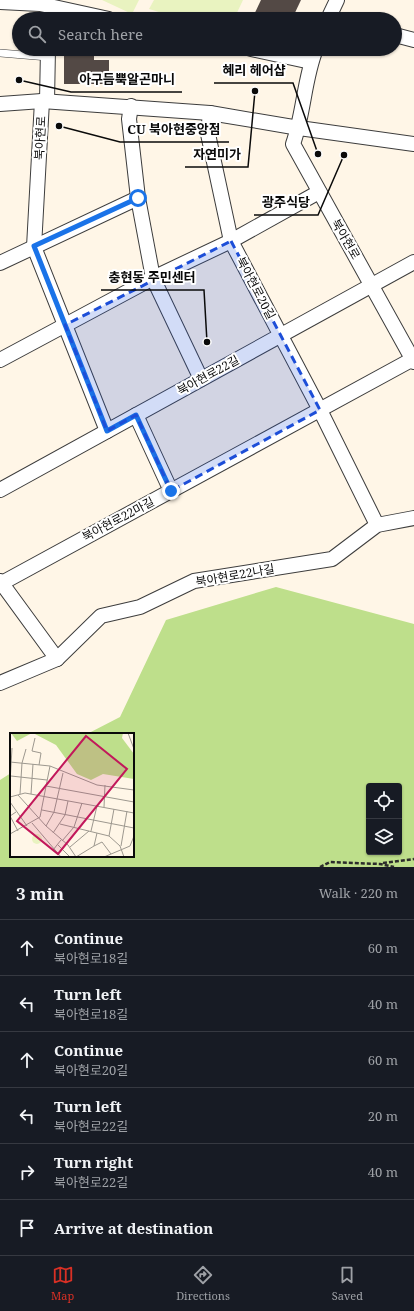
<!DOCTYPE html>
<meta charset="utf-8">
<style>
:root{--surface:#171b24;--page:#20242c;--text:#f1f3f6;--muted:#9ea1a6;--line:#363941;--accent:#d93025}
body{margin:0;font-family:"Noto Serif","Noto Sans KR",serif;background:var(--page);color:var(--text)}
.controls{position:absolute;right:12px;bottom:12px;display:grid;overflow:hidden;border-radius:4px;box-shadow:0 1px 3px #0004}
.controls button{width:36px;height:36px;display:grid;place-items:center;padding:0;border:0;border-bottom:1px solid var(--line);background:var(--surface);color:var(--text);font:20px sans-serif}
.stop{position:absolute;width:12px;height:12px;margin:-9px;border:3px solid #1a73e8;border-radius:50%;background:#fff}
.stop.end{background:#1a73e8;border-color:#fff;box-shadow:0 1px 4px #0008}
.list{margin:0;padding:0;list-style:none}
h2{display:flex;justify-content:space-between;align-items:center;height:52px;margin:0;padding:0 16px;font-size:17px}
h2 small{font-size:13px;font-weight:400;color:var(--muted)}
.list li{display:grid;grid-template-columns:26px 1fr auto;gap:12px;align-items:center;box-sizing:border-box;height:56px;padding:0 16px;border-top:1px solid var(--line)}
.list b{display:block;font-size:15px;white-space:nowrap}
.list p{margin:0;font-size:13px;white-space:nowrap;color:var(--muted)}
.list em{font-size:13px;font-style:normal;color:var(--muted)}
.icon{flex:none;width:22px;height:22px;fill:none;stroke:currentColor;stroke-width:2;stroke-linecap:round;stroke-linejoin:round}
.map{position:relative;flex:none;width:414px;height:867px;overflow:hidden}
.search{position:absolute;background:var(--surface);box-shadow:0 1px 3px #0004;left:12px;right:12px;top:12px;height:44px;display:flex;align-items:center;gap:10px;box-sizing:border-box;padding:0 14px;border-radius:22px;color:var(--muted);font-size:15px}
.sheet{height:388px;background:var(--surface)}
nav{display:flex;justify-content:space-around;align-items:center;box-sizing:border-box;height:56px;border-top:1px solid var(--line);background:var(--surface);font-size:11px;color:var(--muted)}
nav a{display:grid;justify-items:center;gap:2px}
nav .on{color:var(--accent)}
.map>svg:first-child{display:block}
.forest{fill:#bedf8b;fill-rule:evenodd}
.pitch{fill:#e9f3c0}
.building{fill:#534945}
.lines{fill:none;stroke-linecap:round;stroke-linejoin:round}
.lane-casing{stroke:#3d3d3d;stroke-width:8}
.street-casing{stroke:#3d3d3d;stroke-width:16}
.path{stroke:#2c2c2c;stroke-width:2.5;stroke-dasharray:4 2;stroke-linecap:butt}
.lane{stroke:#fff;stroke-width:7}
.street{stroke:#fff;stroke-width:14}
.route{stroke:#1a73e8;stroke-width:5}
.marked{fill:#1d4ed8;fill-opacity:0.2;stroke:#1d4ed8;stroke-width:3;stroke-dasharray:8 5;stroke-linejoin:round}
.labels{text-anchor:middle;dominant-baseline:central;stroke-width:4;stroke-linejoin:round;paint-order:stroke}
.street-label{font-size:12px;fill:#0a0a0a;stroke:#fff}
.inset-road{fill:none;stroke:#9d988f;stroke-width:1}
.view{fill:#c2185b;fill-opacity:0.15;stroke:#c2185b;stroke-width:2}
.inset-edge{fill:none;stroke:#0a0a0a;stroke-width:2}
.leader{fill:none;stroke:#0a0a0a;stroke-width:1.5}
.callout-dot{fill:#0a0a0a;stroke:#fff;stroke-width:1.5}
.callout-label{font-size:13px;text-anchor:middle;font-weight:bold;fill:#0a0a0a;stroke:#fff;stroke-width:4;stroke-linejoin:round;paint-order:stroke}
</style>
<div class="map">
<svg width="414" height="867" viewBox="0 0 414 867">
<rect width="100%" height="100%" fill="#fff6e7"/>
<!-- forest -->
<path class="forest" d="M 276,587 L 414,624 L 414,867 L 0,867 L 0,780 L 11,773 L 11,856 L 133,856 L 133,734 L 87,734 L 120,717 L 166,620 ZM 369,786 L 399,786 L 399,852 L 369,852 Z"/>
<!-- pitch -->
<g class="pitch">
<path d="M 102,0 L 139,0 L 132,14 Z"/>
<path d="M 154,0 L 243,0 L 234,19 L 182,19 L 149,9 Z"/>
</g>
<!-- building -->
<g class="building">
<path d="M 261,0 L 301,0 L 292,19 L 252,19 Z"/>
<path d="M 64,49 L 89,49 L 89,52 L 94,53 L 94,60 L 109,60 L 109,84 L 64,84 Z"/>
</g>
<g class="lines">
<defs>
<path id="lane" d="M 0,53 L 48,57"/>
<g id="street">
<path d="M 0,2 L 40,4 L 109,19"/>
<path d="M 328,19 L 337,0"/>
<path d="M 395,35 L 414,40"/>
<path d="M 251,49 L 311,62"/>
<path d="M 316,49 C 304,79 304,113 293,144 L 414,362"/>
<path d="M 42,101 L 34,247 L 107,431"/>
<path d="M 47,101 L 48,49"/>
<path d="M 0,104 L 42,101 L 210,113 L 299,128 L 414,144"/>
<path d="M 131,106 L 129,119 L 138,198 L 153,278 L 201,379"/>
<path d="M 210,113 L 208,134 L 231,241 L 320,410 L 377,525"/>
<path d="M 0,263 L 138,198"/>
<path d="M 0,360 L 153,278 L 231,241 L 319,192"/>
<path d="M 136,415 L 171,491"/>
<path d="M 0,490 L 414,262"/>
<path d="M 0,581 L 57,659"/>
<path d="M 0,584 L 413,359"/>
<path d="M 0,683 L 57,659 L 101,616 L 140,607 L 194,581 L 332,559 L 377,525 L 414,518"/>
</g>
</defs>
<!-- lane casing -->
<use href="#lane" class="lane-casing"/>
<!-- street casing -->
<use href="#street" class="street-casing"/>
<!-- path -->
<g class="path">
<path d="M 383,863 L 414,859"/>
<path d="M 320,867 L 330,862 L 380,864 L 394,867"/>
</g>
<!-- lane -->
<use href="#lane" class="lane"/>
<!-- street -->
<use href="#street" class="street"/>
</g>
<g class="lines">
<!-- route -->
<path class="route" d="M 138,198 L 34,246 L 107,431 L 136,415 L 171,491"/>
</g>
<!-- marked area -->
<path class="marked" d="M 231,241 L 320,410 L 171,491 L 136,415 L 107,431 L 65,325 Z"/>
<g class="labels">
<!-- street labels -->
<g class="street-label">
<text transform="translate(40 138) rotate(-87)">북아현로</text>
<text transform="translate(346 239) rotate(60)">북아현로</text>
<text transform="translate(256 288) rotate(62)">북아현로20길</text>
<text transform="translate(208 375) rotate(-29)">북아현로22길</text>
<text transform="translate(118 519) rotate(-28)">북아현로22마길</text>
<text transform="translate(235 575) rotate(-10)">북아현로22나길</text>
</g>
</g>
<!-- overview -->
<g transform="translate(10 733)">
<rect width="124" height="124" fill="#fff6e7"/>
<path d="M 1,0 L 22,0 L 7,8 ZM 23,0 L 113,0 L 112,5 L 124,21 L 124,46 L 93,41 L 81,47 L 67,41 L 46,12 Z" fill="#bedf8b"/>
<path d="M22 106a5 5 0 1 1 10 0a5 5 0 1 1-10 0Z" fill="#e9f3c0"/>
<path class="inset-road" d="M 118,0 L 124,16M 25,5 L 22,18 L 31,20 L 29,32M 0,29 L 40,33 L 87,52 L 124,57M 1,43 L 37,47M 0,50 L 2,15M 36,53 L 124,69M 10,61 L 12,30 L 16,16M 21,61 L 23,31M 8,62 L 36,93 L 58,112 L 66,124 L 84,113 L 87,100M 0,64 L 15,60 L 124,80M 0,69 L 17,93M 94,74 L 95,52M 32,77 L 124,95M 6,79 L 0,83 L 8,98M 22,90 L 51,124M 50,91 L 99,103 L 110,113 L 114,124M 36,93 L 44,79 L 53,40M 81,98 L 87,73M 43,100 L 55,82 L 58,68M 0,101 L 30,84 L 40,33M 99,103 L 104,76M 52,108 L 64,94 L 72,70M 48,112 L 60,124M 84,113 L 92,109 L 101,121M 111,113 L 117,78M 60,114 L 79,98M 43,117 L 51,107M 94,124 L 120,113 L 124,103"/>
<path class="view" d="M 76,3 L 117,36 L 48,121 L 7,88 Z"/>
<rect width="124" height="124" class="inset-edge"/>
</g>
<!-- callouts -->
<path class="leader" d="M318 154L293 83H214M19 80L71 92H182M59 126L120 142H229M255 91L248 167H185M344 155L318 215H254M207 342L204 290H101"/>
<g class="callout-dot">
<circle cx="318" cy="154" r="4"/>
<circle cx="19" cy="80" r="4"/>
<circle cx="59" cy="126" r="4"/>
<circle cx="255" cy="91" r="4"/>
<circle cx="344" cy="155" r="4"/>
<circle cx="207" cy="342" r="4"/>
</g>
<g class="callout-label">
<text x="254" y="75">혜리 헤어샵</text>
<text x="127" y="84">아구듬뿍알곤마니</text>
<text x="174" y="134">CU 북아현중앙점</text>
<text x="217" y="159">자연미가</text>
<text x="286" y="207">광주식당</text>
<text x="152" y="282">충현동 주민센터</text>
</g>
</svg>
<div class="controls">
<button><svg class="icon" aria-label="locate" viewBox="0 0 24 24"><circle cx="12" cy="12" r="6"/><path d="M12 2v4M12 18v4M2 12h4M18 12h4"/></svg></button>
<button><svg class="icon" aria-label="layers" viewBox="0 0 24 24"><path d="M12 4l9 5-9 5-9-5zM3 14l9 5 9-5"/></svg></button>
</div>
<div class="stop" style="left:138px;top:198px"></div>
<div class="stop end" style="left:171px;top:491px"></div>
<div class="search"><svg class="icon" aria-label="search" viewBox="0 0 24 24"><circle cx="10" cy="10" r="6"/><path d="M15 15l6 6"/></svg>Search here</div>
</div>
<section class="sheet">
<h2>3 min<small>Walk · 220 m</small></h2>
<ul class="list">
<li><svg class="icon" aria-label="ahead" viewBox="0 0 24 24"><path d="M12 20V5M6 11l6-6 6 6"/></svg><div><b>Continue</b><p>북아현로18길</p></div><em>60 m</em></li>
<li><svg class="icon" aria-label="left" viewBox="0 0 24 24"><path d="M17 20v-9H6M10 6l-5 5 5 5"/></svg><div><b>Turn left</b><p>북아현로18길</p></div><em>40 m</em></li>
<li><svg class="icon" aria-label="ahead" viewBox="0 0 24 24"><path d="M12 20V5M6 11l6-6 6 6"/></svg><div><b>Continue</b><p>북아현로20길</p></div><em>60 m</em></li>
<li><svg class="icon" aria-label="left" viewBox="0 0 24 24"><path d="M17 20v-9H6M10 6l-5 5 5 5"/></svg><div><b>Turn left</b><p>북아현로22길</p></div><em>20 m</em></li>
<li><svg class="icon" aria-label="right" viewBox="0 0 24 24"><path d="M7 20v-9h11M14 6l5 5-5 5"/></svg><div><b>Turn right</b><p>북아현로22길</p></div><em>40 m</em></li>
<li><svg class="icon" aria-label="arrive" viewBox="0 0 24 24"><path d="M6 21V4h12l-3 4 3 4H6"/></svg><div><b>Arrive at destination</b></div></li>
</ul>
</section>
<nav>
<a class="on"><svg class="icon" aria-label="map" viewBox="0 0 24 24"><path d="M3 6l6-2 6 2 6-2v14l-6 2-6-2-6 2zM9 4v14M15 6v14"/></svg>Map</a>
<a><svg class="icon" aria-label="directions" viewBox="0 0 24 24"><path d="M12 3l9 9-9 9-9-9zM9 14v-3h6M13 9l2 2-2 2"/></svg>Directions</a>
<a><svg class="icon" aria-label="saved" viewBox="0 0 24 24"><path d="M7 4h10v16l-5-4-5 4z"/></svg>Saved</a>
</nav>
